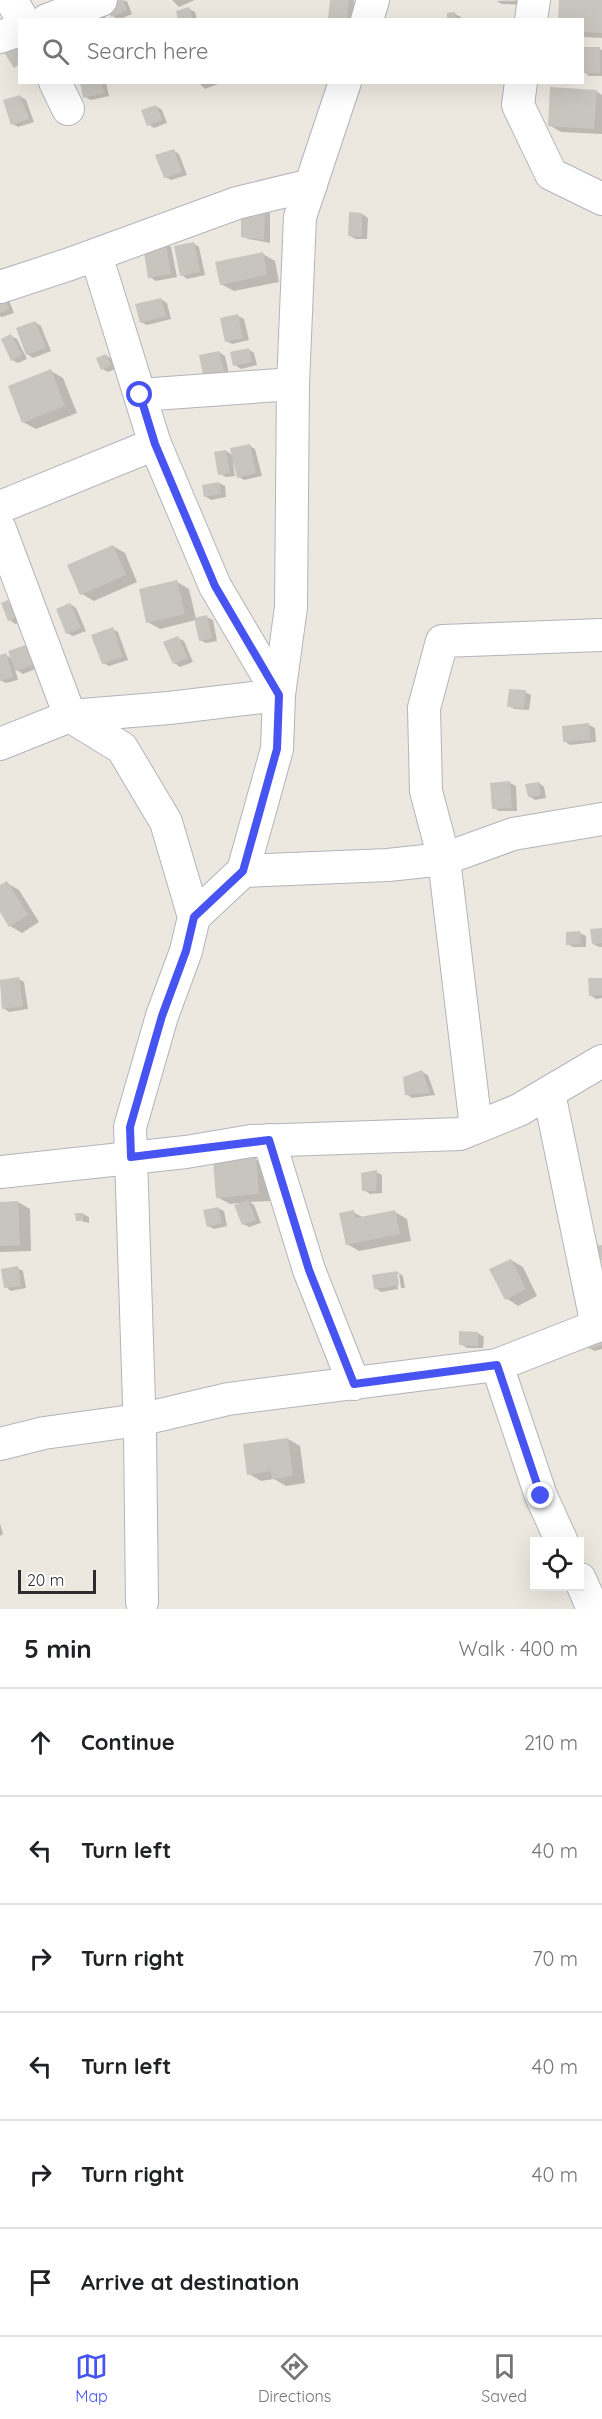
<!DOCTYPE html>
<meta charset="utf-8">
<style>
:root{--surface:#fff;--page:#f2f2f2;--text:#202124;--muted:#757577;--line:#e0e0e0;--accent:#4854f1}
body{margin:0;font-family:Quicksand,sans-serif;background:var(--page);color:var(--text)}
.controls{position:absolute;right:18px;bottom:18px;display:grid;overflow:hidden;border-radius:0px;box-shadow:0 6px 24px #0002}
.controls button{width:54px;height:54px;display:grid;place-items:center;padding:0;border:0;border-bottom:2px solid var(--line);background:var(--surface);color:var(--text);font:30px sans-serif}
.scale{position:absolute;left:18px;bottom:15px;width:78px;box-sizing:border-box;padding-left:6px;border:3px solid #2c2c2c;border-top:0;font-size:16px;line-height:21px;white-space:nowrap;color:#2c2c2c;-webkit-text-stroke:4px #fff;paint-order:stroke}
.stop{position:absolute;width:18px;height:18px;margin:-14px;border:4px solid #4854f1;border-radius:50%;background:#fff}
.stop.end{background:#4854f1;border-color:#fff;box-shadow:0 2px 6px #0008}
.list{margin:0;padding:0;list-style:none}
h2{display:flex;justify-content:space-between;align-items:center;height:78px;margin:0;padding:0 24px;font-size:26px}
h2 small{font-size:20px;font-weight:400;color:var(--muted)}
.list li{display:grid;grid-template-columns:39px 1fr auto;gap:18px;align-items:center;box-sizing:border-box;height:108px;padding:0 24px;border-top:2px solid var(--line)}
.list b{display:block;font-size:22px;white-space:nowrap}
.list em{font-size:20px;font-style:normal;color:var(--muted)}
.icon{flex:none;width:33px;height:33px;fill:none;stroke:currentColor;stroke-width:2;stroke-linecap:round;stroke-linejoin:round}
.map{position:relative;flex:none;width:602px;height:1609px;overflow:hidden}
.search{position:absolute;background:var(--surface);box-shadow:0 6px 24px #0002;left:18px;right:18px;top:18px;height:66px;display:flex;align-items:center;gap:15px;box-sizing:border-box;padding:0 21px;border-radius:0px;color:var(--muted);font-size:22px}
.sheet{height:726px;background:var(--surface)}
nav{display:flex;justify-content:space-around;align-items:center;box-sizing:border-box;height:84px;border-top:2px solid var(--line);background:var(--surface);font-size:16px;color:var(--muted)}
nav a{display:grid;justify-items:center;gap:3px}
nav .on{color:var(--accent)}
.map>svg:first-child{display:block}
.shadow{fill:#0003}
.building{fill:#c8c5be}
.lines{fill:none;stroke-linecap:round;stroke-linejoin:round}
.minor-casing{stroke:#b2b3be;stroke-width:34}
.minor{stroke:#fff;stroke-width:32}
.route{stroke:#4854f1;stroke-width:8}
</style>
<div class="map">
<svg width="602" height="1609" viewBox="0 0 602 1609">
<rect width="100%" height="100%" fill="#ede8df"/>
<!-- shadow -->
<g class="shadow">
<path d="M 115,0 L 127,1 L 132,14 L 118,20 L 113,16 Z"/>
<path d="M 172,0 L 195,0 L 179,7 Z"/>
<path d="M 331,0 L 354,0 L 353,20 L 334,20 L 330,17 Z"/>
<path d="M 530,0 L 529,5 L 502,4 L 496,1 Z"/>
<path d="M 561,0 L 602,0 L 602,38 L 582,37 L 582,20 Z"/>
<path d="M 102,7 L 106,19 L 73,20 Z"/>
<path d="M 189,9 L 195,12 L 197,20 L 180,20 Z"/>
<path d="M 455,14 L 461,17 L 461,20 L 449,20 Z"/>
<path d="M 599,49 L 602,50 L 602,76 L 589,76 L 584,72 Z"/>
<path d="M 81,82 L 106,82 L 109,96 L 91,100 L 85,97 Z"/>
<path d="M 198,82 L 223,82 L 205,89 Z"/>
<path d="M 596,91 L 602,95 L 602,134 L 561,132 L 549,125 Z"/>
<path d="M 20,96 L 26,100 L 34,122 L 18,127 L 13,124 Z"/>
<path d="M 156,106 L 162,110 L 167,123 L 154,128 L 148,124 Z"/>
<path d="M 173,150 L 179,154 L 187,175 L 171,180 L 165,177 Z"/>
<path d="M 264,209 L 270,213 L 270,243 L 248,239 L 242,236 Z"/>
<path d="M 362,214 L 368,218 L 367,239 L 356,239 L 350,236 Z"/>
<path d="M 193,243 L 199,247 L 205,275 L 187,279 L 182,275 Z"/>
<path d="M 165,244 L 171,247 L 177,277 L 156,281 L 150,277 Z"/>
<path d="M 263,254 L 275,261 L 279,282 L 234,291 L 221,284 Z"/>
<path d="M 0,296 L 8,298 L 14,313 L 2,317 L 0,316 Z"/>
<path d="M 161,299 L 167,303 L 171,319 L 147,325 L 141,322 Z"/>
<path d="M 238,316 L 244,319 L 249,340 L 232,344 L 226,341 Z"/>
<path d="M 35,322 L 41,326 L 51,351 L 33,358 L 27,354 Z"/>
<path d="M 11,336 L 17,339 L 27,359 L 18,363 L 12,360 Z"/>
<path d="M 248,349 L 254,353 L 257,365 L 241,369 L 235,365 Z"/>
<path d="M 219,352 L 225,356 L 231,383 L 213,387 Z"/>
<path d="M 106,355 L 111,359 L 116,369 L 108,372 L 103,369 Z"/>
<path d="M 51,371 L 63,378 L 77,413 L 36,429 L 23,422 Z"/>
<path d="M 250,446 L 255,449 L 262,476 L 244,480 L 239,477 L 235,462 L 233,463 L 235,476 L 226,477 L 220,474 L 226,451 L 234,456 Z"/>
<path d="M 219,483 L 225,486 L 226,497 L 211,500 L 205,496 Z"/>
<path d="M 113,546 L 125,553 L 137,582 L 94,601 L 82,594 L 69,565 Z"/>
<path d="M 177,582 L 189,589 L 196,619 L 207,617 L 213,620 L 217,641 L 206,643 L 200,640 L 196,620 L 160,629 L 148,622 Z"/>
<path d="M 8,602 L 14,605 L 21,622 L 15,624 L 10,620 L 3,604 Z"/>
<path d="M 70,604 L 76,608 L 86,631 L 73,636 L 67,633 Z"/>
<path d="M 113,629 L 118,632 L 128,660 L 109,666 L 103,663 Z"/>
<path d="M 178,638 L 184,641 L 193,662 L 180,667 L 174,663 Z"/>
<path d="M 25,646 L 31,650 L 38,668 L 23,674 L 15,669 L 18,680 L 6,683 L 0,680 L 0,657 L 6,655 L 13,659 Z"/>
<path d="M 525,692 L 531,695 L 529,710 L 515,709 L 509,706 Z"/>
<path d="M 589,725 L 595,728 L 596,742 L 570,745 L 564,741 Z"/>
<path d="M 510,783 L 516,786 L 517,811 L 499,811 L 493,808 Z"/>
<path d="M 539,783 L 544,787 L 546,798 L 535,800 L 529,796 Z"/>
<path d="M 7,883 L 19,890 L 39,922 L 22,933 L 10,926 L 0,909 L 0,887 Z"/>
<path d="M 602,929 L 602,947 L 599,947 L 593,944 Z"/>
<path d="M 580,933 L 586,936 L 586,947 L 573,947 L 568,944 Z"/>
<path d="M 19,979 L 24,982 L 28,1009 L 9,1012 L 3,1008 L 0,982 Z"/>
<path d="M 602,979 L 602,998 L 596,999 L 590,995 Z"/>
<path d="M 422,1072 L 428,1075 L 435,1095 L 412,1098 L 406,1094 Z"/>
<path d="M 255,1159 L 268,1166 L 270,1201 L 250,1202 L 254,1205 L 261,1223 L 249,1227 L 243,1224 L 241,1203 L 230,1204 L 217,1197 Z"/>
<path d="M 376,1172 L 382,1175 L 382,1193 L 370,1194 L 364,1190 Z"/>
<path d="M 18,1202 L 30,1209 L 31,1251 L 0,1252 L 0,1203 Z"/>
<path d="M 218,1208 L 224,1211 L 227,1226 L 214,1229 L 208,1226 Z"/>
<path d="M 353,1212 L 364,1218 L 395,1212 L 407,1219 L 411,1241 L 359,1251 L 347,1244 Z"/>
<path d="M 77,1214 L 83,1214 L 89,1217 L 89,1223 L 77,1220 Z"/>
<path d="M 511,1260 L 523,1267 L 537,1296 L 518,1306 L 506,1298 Z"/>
<path d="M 17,1268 L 23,1271 L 26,1288 L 11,1291 L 6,1287 Z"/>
<path d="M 397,1272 L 403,1276 L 405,1288 L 401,1288 L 399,1274 L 396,1274 L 398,1289 L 381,1292 L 375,1288 Z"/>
<path d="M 478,1333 L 484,1337 L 483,1348 L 467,1348 L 461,1344 Z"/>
<path d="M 602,1333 L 602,1349 L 595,1351 L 589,1348 Z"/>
<path d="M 288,1439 L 300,1446 L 305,1483 L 286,1486 L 274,1479 L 261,1481 L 249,1474 Z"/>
<path d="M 0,1523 L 3,1534 L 0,1536 Z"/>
</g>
<!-- building -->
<g class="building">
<path d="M 111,0 L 123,0 L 127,10 L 111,17 L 105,3 Z"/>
<path d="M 330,0 L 349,0 L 347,19 L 328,18 Z"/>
<path d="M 559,0 L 602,0 L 602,33 L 582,32 L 582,20 L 558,20 Z"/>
<path d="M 189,7 L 193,20 L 178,20 L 176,11 Z"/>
<path d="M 455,12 L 456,20 L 447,20 L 447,13 Z"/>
<path d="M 20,35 L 20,64 L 14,68 L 0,46 Z"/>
<rect x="582" y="47" width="18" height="26"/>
<path d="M 80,82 L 101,82 L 104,93 L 83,98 Z"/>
<path d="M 550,87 L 597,90 L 594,129 L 548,126 Z"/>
<path d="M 20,95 L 29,119 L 11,125 L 3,100 Z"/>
<path d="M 156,105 L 162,120 L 147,126 L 141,110 Z"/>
<path d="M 174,149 L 182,172 L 164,178 L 155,155 Z"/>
<path d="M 265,208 L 264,240 L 241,237 L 241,209 Z"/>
<path d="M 349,212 L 362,213 L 362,237 L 348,236 Z"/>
<path d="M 166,242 L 171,274 L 148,278 L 143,246 Z"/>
<path d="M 194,242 L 200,272 L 180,276 L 174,246 Z"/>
<path d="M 263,252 L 267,275 L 220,285 L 215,262 Z"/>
<path d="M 3,293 L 9,309 L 0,313 L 0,294 Z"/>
<path d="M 161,298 L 166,316 L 140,323 L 135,304 Z"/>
<path d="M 238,314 L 243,338 L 225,342 L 220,318 Z"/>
<path d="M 35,321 L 46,348 L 26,355 L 16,328 Z"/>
<path d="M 11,334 L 22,355 L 11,361 L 1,339 Z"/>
<path d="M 249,348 L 252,362 L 233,366 L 230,352 Z"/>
<path d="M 219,351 L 226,380 L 205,385 L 199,355 Z"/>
<path d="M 106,354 L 111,365 L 101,370 L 96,358 Z"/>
<path d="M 51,369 L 65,406 L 22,423 L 8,386 Z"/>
<path d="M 250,444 L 256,473 L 237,478 L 230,448 Z"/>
<path d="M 226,450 L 230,473 L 218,475 L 214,452 Z"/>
<path d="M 219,482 L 221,494 L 204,497 L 202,485 Z"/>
<path d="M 113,545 L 126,575 L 80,595 L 67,565 Z"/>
<path d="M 177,580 L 185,614 L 146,623 L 139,589 Z"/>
<path d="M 8,600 L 16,618 L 8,621 L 1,603 Z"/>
<path d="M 70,603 L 81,628 L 66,634 L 56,609 Z"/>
<path d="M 207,615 L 212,638 L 199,641 L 194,618 Z"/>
<path d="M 113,627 L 123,657 L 102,664 L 91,635 Z"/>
<path d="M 178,636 L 188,658 L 173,664 L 163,642 Z"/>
<path d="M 26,645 L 33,665 L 16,671 L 8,651 Z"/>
<path d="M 6,653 L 13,677 L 0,681 L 0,655 Z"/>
<path d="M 509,689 L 526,690 L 524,708 L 507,707 Z"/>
<path d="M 589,723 L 590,740 L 563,742 L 562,726 Z"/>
<path d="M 510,781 L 512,808 L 492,809 L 490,783 Z"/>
<path d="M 539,782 L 541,795 L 528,797 L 525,784 Z"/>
<path d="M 7,881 L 28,915 L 9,927 L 0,912 L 0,885 Z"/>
<path d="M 602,928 L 602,943 L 592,944 L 590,929 Z"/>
<path d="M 580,931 L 581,944 L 566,945 L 566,932 Z"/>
<path d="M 19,977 L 23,1006 L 2,1009 L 0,980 Z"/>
<path d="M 588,978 L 602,978 L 602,995 L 589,996 Z"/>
<path d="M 422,1070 L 430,1093 L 405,1095 L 403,1077 Z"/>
<path d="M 256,1157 L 259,1194 L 216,1198 L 213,1160 Z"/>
<path d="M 377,1170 L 376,1191 L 362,1191 L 361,1173 Z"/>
<path d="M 248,1200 L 256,1220 L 242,1225 L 234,1205 Z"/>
<path d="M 18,1201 L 20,1245 L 0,1246 L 0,1202 Z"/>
<path d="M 218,1207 L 222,1223 L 207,1227 L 203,1210 Z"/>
<path d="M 354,1210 L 355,1218 L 395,1210 L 400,1234 L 346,1245 L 339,1213 Z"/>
<path d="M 75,1213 L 83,1213 L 83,1221 L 76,1221 Z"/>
<path d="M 602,1245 L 602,1260 L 585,1261 L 585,1246 Z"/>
<path d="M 511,1259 L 526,1289 L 505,1300 L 489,1269 Z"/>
<path d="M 18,1266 L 21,1286 L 4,1288 L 1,1269 Z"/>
<path d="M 397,1271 L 399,1285 L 374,1289 L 372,1275 Z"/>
<path d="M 459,1331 L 478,1332 L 478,1346 L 459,1345 Z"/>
<path d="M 602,1331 L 602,1345 L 588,1349 L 584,1336 Z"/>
<path d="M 288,1438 L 293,1476 L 272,1479 L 271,1471 L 247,1475 L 243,1444 Z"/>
</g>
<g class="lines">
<defs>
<g id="minor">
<path d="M 11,0 L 23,20"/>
<path d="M 47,20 L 101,0"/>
<path d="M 367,20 L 373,0"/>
<path d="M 531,20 L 534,0"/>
<path d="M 0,37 L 20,30"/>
<path d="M 55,82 L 68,109"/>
<path d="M 521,82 L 518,105 L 551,174 L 602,199"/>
<path d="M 0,287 L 70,264 L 237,203 L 311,185"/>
<path d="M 140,395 L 293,384"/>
<path d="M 0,507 L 155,444"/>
<path d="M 0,529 L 70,716 L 122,748 L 166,822 L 194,917"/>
<path d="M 0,744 L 70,716 L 169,708 L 279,695 L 215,586 L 155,444 L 96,255"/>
<path d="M 243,871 L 388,865 L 444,859 L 513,834 L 602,819"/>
<path d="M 549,1093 L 597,1326"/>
<path d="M 476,1127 L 444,859 L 426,791 L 424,708 L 442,641 L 602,635"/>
<path d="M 269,1140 L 309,1270 L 354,1384"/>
<path d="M 0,1172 L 186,1152 L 251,1141 L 460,1134 L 519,1110 L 602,1061"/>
<path d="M 497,1365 L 541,1496 L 562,1542"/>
<path d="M 0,1444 L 44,1433 L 139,1420 L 228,1399 L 497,1365 L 602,1324"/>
<path d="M 580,1579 L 593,1609"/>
<path d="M 142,1602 L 140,1433 L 130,1127 L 162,1016 L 186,951 L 194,917 L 243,871 L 277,749 L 279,695 L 291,607 L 293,384 L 300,217 L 345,82"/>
</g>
</defs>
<!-- minor casing -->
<use href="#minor" class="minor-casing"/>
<!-- minor -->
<use href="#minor" class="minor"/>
</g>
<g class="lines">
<!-- route -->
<path class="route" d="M 140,395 L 155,444 L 215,586 L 279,695 L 277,749 L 243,871 L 194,917 L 186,951 L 162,1016 L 130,1127 L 131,1157 L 269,1140 L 309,1270 L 354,1384 L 497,1365 L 541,1496"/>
</g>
</svg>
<div class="controls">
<button><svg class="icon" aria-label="locate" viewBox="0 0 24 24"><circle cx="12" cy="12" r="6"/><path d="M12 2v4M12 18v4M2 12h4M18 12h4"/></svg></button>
</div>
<div class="scale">20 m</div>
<div class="stop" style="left:140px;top:395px"></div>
<div class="stop end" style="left:541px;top:1496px"></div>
<div class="search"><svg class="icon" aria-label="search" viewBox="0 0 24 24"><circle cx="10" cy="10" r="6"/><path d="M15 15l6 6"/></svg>Search here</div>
</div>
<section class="sheet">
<h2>5 min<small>Walk · 400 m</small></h2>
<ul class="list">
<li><svg class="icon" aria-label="ahead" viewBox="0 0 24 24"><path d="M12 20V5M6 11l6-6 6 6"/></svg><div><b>Continue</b></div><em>210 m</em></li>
<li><svg class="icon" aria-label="left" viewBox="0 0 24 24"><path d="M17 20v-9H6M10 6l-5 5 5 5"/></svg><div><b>Turn left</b></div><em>40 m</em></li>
<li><svg class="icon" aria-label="right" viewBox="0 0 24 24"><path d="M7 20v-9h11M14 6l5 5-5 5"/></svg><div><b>Turn right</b></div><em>70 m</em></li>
<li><svg class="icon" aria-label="left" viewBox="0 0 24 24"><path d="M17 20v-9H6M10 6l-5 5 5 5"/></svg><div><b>Turn left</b></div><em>40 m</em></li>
<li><svg class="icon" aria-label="right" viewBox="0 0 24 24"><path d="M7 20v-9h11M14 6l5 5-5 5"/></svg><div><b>Turn right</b></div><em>40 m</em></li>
<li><svg class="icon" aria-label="arrive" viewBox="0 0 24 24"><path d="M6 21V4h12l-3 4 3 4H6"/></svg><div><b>Arrive at destination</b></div></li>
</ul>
</section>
<nav>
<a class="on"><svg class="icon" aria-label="map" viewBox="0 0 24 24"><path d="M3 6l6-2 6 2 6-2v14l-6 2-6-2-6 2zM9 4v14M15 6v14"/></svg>Map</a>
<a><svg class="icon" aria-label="directions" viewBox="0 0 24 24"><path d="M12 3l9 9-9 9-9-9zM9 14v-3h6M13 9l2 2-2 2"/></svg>Directions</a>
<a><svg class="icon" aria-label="saved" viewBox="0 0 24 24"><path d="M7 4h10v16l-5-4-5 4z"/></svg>Saved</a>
</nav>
